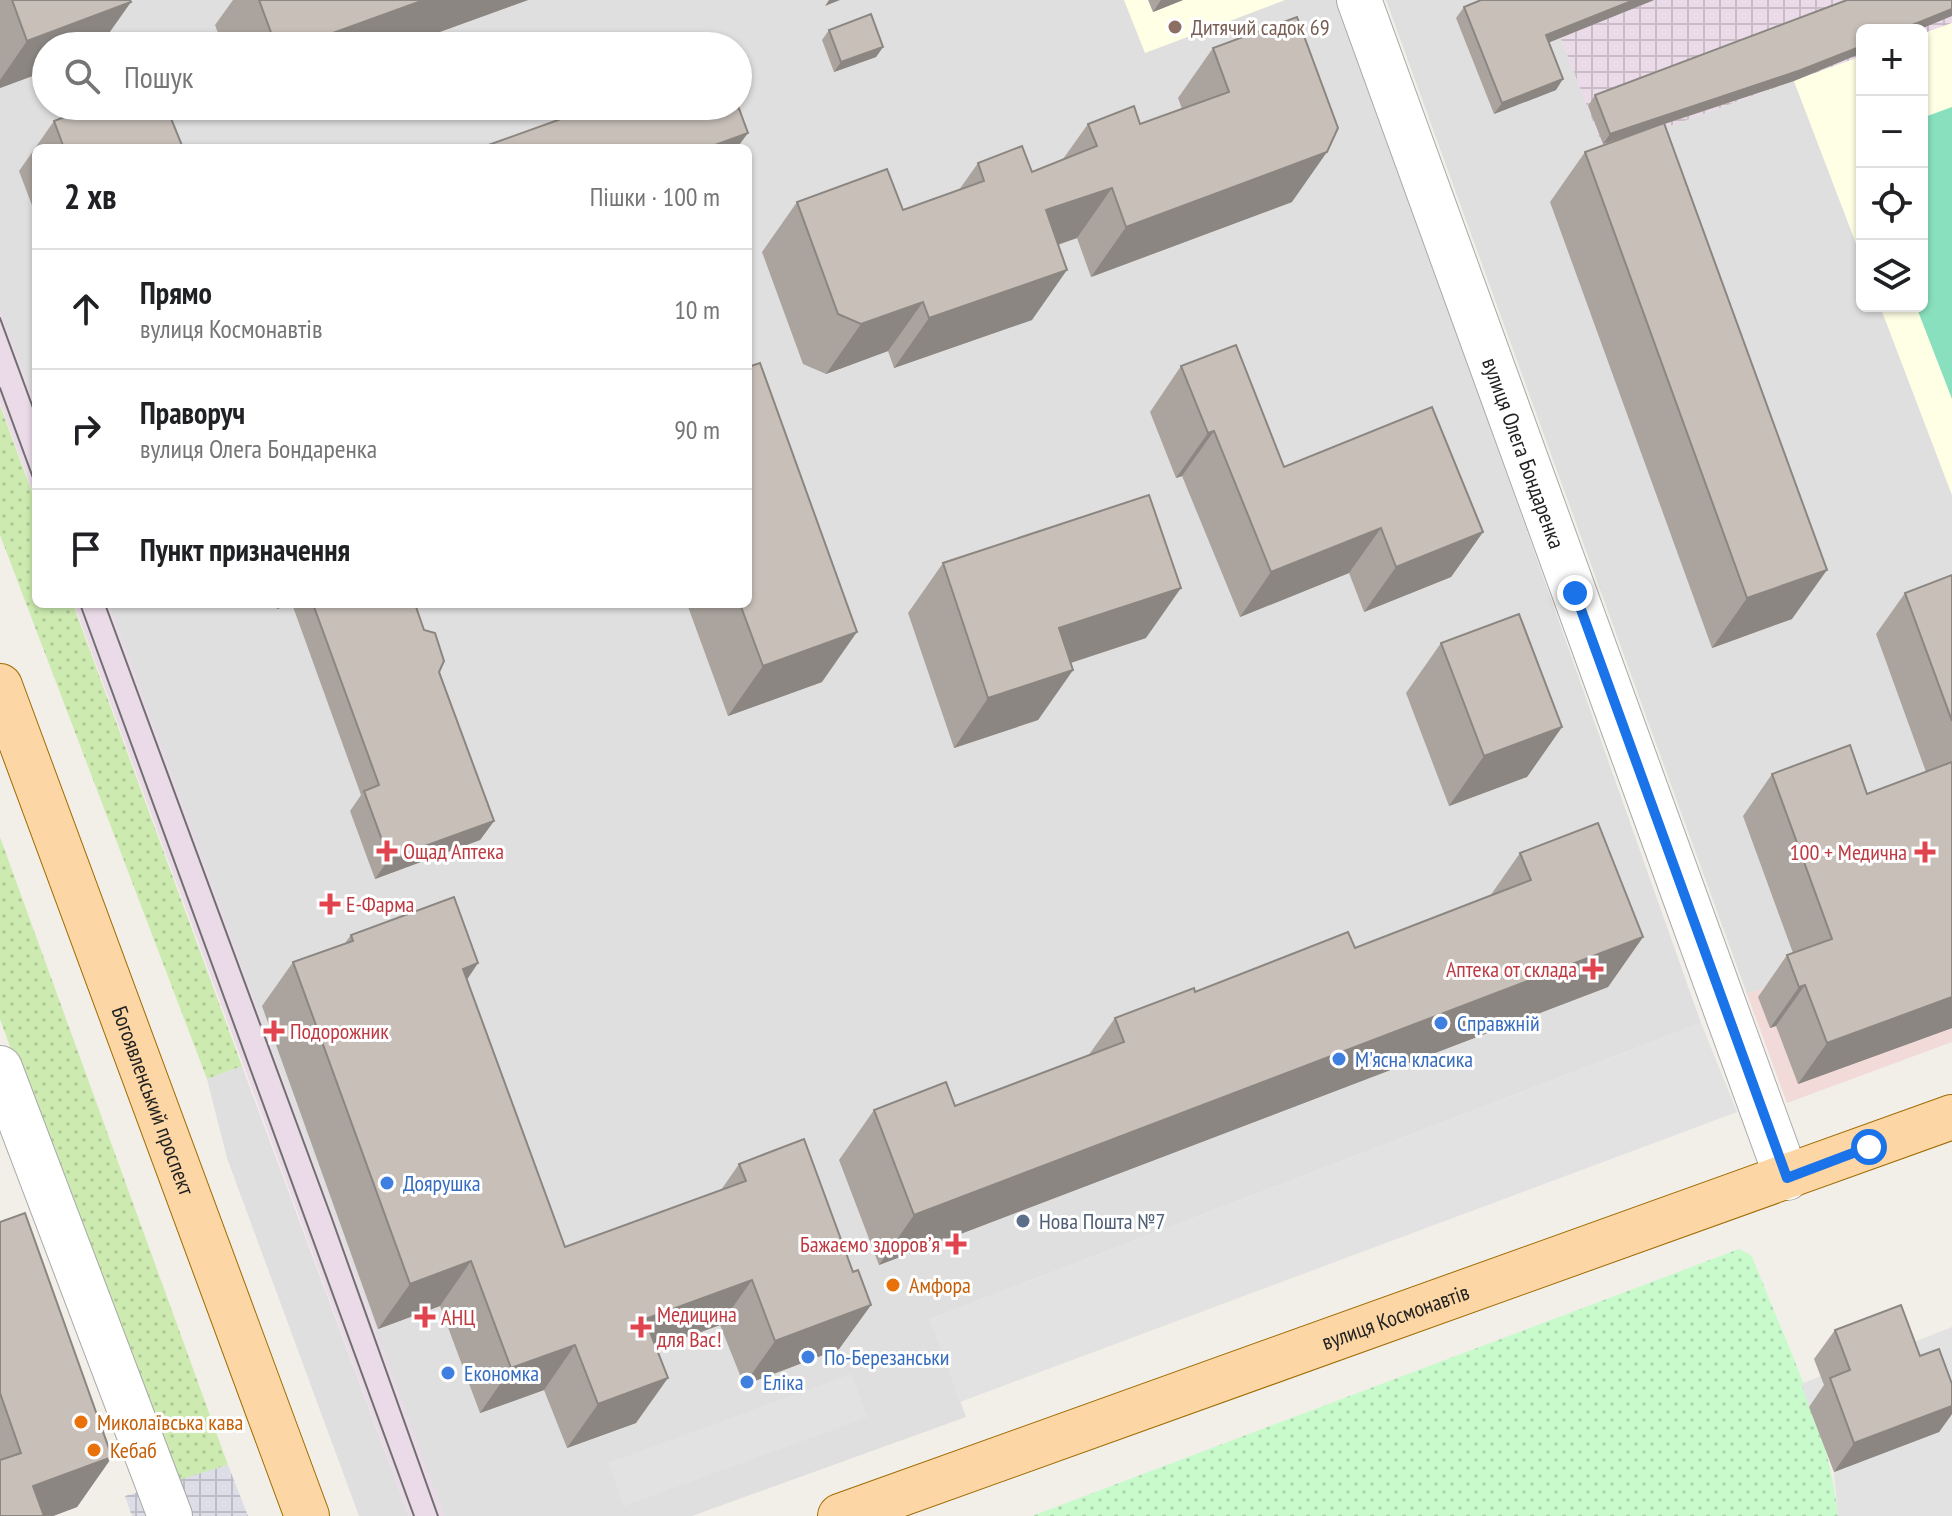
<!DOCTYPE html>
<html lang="uk">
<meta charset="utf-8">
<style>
:root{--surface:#fff;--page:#f6f6f6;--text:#202124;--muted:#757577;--line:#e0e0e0}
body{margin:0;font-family:"PT Sans Narrow",sans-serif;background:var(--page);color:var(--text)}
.controls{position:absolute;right:24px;top:24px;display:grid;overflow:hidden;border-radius:12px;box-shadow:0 2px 6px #0004}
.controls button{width:72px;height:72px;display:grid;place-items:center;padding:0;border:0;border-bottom:2px solid var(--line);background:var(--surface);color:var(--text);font:40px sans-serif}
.stop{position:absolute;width:24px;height:24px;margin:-18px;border:6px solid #1a73e8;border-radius:50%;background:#fff}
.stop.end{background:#1a73e8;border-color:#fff;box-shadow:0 2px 8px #0008}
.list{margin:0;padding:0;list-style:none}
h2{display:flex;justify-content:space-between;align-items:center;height:104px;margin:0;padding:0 32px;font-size:34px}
h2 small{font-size:26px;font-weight:400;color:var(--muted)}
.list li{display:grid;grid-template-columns:52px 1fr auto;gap:24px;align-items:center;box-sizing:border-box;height:120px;padding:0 32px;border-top:2px solid var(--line)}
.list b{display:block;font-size:30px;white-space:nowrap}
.list p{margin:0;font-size:26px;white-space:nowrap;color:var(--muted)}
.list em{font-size:26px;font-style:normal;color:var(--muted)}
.icon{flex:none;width:44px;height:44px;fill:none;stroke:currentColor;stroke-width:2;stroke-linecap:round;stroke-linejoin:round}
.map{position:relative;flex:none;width:1952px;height:1516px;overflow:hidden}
.search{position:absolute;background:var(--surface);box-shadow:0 2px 6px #0004;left:32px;top:32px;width:720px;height:88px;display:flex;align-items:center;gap:20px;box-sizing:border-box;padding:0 28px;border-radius:44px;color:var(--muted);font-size:30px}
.panel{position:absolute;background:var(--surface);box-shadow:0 2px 6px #0004;left:32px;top:144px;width:720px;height:464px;border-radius:12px}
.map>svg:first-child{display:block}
.residential{fill:#e0dfdf;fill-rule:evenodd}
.commercial{fill:#f2dad9}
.industrial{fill:url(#industrial-grid)}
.education{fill:#ffffe5}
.railway{fill:#ebdbe8}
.grass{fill:url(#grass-dots)}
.park{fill:url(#park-dots)}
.pitch{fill:#88e0be}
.parking{fill:#e2e2e2}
.plaza{fill:url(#plaza-grid)}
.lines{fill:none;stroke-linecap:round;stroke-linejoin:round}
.minor-casing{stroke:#a9a9a9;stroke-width:46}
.major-casing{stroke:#a06b00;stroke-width:46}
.minor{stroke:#fff;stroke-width:44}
.major{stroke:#fcd6a4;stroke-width:44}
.tram{stroke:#707070;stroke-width:2}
.wall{fill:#aba49e}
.shaded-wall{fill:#8b8681}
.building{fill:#c7bfb8;stroke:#8b8681;stroke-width:2}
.route{stroke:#1a73e8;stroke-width:10}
.education-dot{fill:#8d6e63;stroke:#fff;stroke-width:3}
.health-dot{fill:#e0444e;stroke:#fff;stroke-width:3}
.shop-dot{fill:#3f7fe0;stroke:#fff;stroke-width:3}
.service-dot{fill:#5c6f8a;stroke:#fff;stroke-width:3}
.food-dot{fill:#e8710a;stroke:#fff;stroke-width:3}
.labels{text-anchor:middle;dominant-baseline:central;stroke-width:6;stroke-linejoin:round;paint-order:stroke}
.education-label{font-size:22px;fill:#785e54;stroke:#fff;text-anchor:start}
.street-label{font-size:22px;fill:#222;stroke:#fff}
.health-label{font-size:22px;fill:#be3a42;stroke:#fff;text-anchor:start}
.shop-label{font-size:22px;fill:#366cbe;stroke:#fff;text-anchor:start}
.service-label{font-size:22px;fill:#4e5e75;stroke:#fff;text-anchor:start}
.food-label{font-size:22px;fill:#c56008;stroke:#fff;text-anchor:start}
</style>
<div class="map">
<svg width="1952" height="1516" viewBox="0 0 1952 1516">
<defs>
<pattern id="industrial-grid" width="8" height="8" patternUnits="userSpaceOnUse" patternTransform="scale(2)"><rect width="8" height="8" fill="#ebdbe8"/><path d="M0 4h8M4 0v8" fill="none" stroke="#c9bcc7"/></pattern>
<pattern id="grass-dots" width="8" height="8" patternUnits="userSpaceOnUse" patternTransform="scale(2)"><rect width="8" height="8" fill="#cdebb0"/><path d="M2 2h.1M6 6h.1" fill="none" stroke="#b0c997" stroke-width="1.8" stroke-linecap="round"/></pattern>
<pattern id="park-dots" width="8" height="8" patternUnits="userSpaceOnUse" patternTransform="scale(2)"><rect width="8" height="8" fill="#c8facc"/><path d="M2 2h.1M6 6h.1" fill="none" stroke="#acd6af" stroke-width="1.8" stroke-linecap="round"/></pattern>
<pattern id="plaza-grid" width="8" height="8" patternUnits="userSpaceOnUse" patternTransform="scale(2)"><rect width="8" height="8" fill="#dddde8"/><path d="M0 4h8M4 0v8" fill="none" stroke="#bdbdc7"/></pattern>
</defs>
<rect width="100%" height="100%" fill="#f2efe9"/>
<!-- residential -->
<g class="residential">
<path d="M 0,0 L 1339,0 L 1701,1023 L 930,1319 L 966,1417 L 692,1516 L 418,1516 L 100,604 L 748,604 L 748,148 L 36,148 L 36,428 L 0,328 ZM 46,46 L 738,46 L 738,106 L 46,106 Z"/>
<path d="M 1386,0 L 1546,0 L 1604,149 L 1794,81 L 1862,259 L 1862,306 L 1880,306 L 1952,495 L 1952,918 L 1747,994 Z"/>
<path d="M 242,1066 L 409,1516 L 359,1516 L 227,1158 L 207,1079 Z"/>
</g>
<!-- commercial -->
<path class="commercial" d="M 1952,918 L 1952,1042 L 1787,1103 L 1747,994 Z"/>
<!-- industrial -->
<path class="industrial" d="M 1546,0 L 1952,0 L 1952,23 L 1922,34 L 1922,30 L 1862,30 L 1862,56 L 1604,150 Z"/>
<!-- education -->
<g class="education">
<path d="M 1124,0 L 1285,0 L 1145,53 Z"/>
<path d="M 1952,23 L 1952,495 L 1880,306 L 1922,306 L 1922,34 Z"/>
<path d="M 1862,56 L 1862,259 L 1794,81 Z"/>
</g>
<!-- railway -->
<g class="railway">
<path d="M 0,309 L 36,406 L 36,501 L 0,403 Z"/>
<path d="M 74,604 L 109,604 L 444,1516 L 409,1516 Z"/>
</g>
<!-- grass -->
<g class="grass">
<path d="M 0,405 L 36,503 L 36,604 L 73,604 L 242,1066 L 207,1079 L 0,535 Z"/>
<path d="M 0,837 L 228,1465 L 170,1483 L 0,1019 Z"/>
</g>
<!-- park -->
<path class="park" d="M 1739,1249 L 1752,1256 C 1784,1340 1829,1427 1838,1516 L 1032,1516 Z"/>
<!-- pitch -->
<path class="pitch" d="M 1952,107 L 1952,399 L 1916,306 L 1922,306 L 1922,118 Z"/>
<!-- parking -->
<g class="parking">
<path d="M 1701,1023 L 1737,1112 L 960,1402 L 930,1319 Z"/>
<path d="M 1952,1327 L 1952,1516 L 1838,1516 L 1834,1472 L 1801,1384 L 1821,1376 L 1815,1359 L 1888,1352 Z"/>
<path d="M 851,1374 L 868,1417 L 624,1506 L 608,1463 Z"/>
</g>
<!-- plaza -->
<path class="plaza" d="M 228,1465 L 248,1516 L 132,1516 L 125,1496 Z"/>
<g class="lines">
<defs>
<g id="minor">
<path id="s1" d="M 1359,0 L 1787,1178"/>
<path d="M 0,1068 L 170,1516"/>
</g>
<g id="major">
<path id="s2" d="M 0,686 L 307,1516"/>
<path id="s3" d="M 840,1516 L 1952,1117"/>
</g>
</defs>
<!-- minor casing -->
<use href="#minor" class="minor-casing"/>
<!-- major casing -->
<use href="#major" class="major-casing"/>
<!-- minor -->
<use href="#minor" class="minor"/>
<!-- major -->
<use href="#major" class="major"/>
<!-- tram -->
<g class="tram">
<path d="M 0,318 L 36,416"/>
<path d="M 0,388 L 36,486"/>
<path d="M 80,604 L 414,1516"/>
<path d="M 105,604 L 331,1216 L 438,1516"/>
</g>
</g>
<!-- wall -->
<g class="wall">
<path d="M 0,0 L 130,0 L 46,71 L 0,88 Z"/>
<path d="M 233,0 L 528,0 L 401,46 L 223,46 L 215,25 Z"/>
<path d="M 1148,0 L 1183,0 L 1153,12 Z"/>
<path d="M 1654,0 L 1549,42 L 1556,90 L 1494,114 L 1456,18 L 1464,7 Z"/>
<path d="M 829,30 L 883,47 L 876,57 L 834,72 L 822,40 Z"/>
<path d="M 1213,48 L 1292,202 L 1091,277 L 1077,238 L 1058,245 L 1032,320 L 894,368 L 888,351 L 826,374 L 803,364 L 762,252 L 797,202 L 903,210 L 959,190 L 978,163 L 1032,172 L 1063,159 L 1088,124 L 1140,124 L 1182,109 L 1178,98 Z"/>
<path d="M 1794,81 L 1665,124 L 1792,619 L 1712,648 L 1550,202 L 1585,152 L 1630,135 L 1603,144 L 1588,106 L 1595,95 Z"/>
<path d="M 54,121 L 183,148 L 36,148 L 36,216 L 19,171 Z"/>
<path d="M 1181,366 L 1284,467 L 1483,532 L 1451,577 L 1364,612 L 1349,573 L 1240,617 L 1182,476 L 1176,478 L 1150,412 Z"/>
<path d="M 943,563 L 1146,638 L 1071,663 L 1073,670 L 1038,720 L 954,748 L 908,613 Z"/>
<path d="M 1952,575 L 1952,1028 L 1798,1084 L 1776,1026 L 1770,1028 L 1758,997 L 1787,955 L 1793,953 L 1743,816 L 1772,774 L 1867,794 L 1926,772 L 1876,634 L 1905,593 Z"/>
<path d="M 275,604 L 415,604 L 494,821 L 480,840 L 375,879 L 350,811 L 361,795 L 292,604 L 277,609 Z"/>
<path d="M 687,604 L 748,604 L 822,682 L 728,716 Z"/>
<path d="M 1441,643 L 1562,727 L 1527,777 L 1449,806 L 1406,693 Z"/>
<path d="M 1520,853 L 1643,937 L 1608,987 L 879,1265 L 839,1160 L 874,1110 L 955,1106 L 1088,1056 L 1115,1018 L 1195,992 L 1355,948 L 1490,896 Z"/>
<path d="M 351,935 L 478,963 L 467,980 L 565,1247 L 721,1190 L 739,1164 L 853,1272 L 871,1305 L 839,1349 L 744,1385 L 720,1325 L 656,1348 L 636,1423 L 567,1448 L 544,1390 L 480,1413 L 440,1306 L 378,1329 L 262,1006 L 293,962 L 345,943 Z"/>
<path d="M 0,1222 L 112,1457 L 77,1507 L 53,1516 L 0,1516 Z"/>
<path d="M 1835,1330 L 1920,1356 L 1952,1384 L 1952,1414 L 1939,1432 L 1834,1472 L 1809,1407 L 1824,1385 L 1814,1359 Z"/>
</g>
<!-- shaded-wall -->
<g class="shaded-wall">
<path d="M 424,0 L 528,0 L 401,46 L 297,46 Z"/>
<path d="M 829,0 L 840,0 L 825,6 Z"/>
<path d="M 1161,0 L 1183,0 L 1153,12 Z"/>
<path d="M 1634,0 L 1654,0 L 1538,47 L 1546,35 Z"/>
<path d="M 131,2 L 100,46 L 46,46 L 46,71 L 0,88 L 0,80 L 27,41 Z"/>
<path d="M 1952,9 L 1952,16 L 1918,30 L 1900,30 Z"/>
<path d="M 1862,46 L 1862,53 L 1794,81 L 1603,144 L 1610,134 Z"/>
<path d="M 883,47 L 876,57 L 834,72 L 841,62 Z"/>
<path d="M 1563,79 L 1556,90 L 1494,114 L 1502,103 Z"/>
<path d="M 748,133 L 737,148 L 707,148 Z"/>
<path d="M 1327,152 L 1292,202 L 1091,277 L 1126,227 Z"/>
<path d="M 1112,188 L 1077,238 L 1011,260 L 1046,210 Z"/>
<path d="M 1067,270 L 1032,320 L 894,368 L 929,318 Z"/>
<path d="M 923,302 L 888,351 L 826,374 L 861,324 Z"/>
<path d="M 1214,431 L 1182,476 L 1176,478 L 1208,433 Z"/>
<path d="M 1381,528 L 1349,573 L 1240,617 L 1271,572 Z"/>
<path d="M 1483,532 L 1451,577 L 1364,612 L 1396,567 Z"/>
<path d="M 1827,570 L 1792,619 L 1712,648 L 1747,598 Z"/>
<path d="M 1181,588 L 1146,638 L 1024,678 L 1059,628 Z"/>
<path d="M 280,604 L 292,604 L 277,609 Z"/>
<path d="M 857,632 L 822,682 L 728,716 L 763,666 Z"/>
<path d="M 1073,670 L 1038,720 L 954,748 L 988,698 Z"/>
<path d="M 1562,727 L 1527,777 L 1449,806 L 1484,756 Z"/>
<path d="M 494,821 L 480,840 L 375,879 L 389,859 Z"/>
<path d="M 1643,937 L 1608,987 L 879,1265 L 914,1215 Z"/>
<path d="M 478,963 L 447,1008 L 463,969 Z"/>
<path d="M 1805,985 L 1776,1026 L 1770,1028 L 1799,987 Z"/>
<path d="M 1952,997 L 1952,1028 L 1798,1084 L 1827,1043 Z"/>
<path d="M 471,1261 L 440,1306 L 378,1329 L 410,1284 Z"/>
<path d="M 752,1280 L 720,1325 L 614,1364 L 645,1319 Z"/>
<path d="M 871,1305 L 839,1349 L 744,1385 L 775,1341 Z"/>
<path d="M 575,1345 L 544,1390 L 480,1413 L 511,1368 Z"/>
<path d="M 668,1378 L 636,1423 L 567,1448 L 598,1404 Z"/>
<path d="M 1952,1406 L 1952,1414 L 1939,1432 L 1834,1472 L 1854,1443 Z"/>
<path d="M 112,1457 L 77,1507 L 53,1516 L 12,1516 L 33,1486 Z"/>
</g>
<!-- building -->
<g class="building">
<path d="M 12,0 L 130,0 L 131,2 L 27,41 Z"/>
<path d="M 259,0 L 424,0 L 297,46 L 276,46 Z"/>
<path d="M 1481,0 L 1634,0 L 1546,35 L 1563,79 L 1502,103 L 1464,7 Z"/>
<path d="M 1847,0 L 1952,0 L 1952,9 L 1900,30 L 1862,30 L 1862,46 L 1801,70 L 1610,134 L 1595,95 Z"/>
<path d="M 871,14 L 883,47 L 841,62 L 829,30 Z"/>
<path d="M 1297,17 L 1338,128 L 1327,152 L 1126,227 L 1112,188 L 1046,210 L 1067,270 L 929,318 L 923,302 L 861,324 L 838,314 L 797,202 L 887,169 L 903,210 L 984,181 L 978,163 L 1022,146 L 1032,172 L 1097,146 L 1088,124 L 1134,106 L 1140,124 L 1229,92 L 1213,48 Z"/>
<path d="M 92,106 L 166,106 L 183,148 L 64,148 L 54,121 Z"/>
<path d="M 597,106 L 738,106 L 748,133 L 707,148 L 480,148 Z"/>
<path d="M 1664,123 L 1827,570 L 1747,598 L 1585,152 Z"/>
<path d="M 1236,345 L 1284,467 L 1432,407 L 1483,532 L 1396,567 L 1381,528 L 1271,572 L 1214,431 L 1208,433 L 1181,366 Z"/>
<path d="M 760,363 L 857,632 L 763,666 L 740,604 L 748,604 L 748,367 Z"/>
<path d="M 1149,495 L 1181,588 L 1059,628 L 1073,670 L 988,698 L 943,563 Z"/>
<path d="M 1952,575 L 1952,721 L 1905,593 Z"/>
<path d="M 313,604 L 415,604 L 424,630 L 435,633 L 444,661 L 439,672 L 494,821 L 389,859 L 364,791 L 379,785 Z"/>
<path d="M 1519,614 L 1562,727 L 1484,756 L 1441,643 Z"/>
<path d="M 1850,745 L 1867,794 L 1952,762 L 1952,997 L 1827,1043 L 1805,985 L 1799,987 L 1787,955 L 1832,939 L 1772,774 Z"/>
<path d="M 1598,823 L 1643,937 L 914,1215 L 874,1110 L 946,1082 L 955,1106 L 1124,1042 L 1115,1018 L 1194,988 L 1195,992 L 1348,932 L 1355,948 L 1531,880 L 1520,853 Z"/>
<path d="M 454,897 L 478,963 L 463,969 L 565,1247 L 746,1181 L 739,1164 L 804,1139 L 853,1272 L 858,1270 L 871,1305 L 775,1341 L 752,1280 L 645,1319 L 668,1378 L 598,1404 L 575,1345 L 511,1368 L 471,1261 L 410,1284 L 293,962 L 353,941 L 351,935 Z"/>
<path d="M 25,1213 L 112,1457 L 33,1486 L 44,1516 L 0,1516 L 0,1460 L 21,1453 L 0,1393 L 0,1222 Z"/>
<path d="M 1901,1305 L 1920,1356 L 1939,1349 L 1952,1384 L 1952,1406 L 1854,1443 L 1830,1378 L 1850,1370 L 1835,1330 Z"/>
</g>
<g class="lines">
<!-- route -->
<path class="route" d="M 1575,593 L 1787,1178 L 1869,1147"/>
</g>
<!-- markers -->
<circle class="education-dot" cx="1175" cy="27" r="8"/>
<g class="health-dot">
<path d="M383 839h8v8h8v8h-8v8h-8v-8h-8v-8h8z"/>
<path d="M1921 840h8v8h8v8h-8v8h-8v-8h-8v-8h8z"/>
<path d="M326 892h8v8h8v8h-8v8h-8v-8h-8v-8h8z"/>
<path d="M1589 957h8v8h8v8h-8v8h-8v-8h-8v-8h8z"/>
<path d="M270 1019h8v8h8v8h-8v8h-8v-8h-8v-8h8z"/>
<path d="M952 1232h8v8h8v8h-8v8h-8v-8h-8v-8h8z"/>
<path d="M421 1305h8v8h8v8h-8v8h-8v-8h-8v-8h8z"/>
<path d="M637 1315h8v8h8v8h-8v8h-8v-8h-8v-8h8z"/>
</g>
<g class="shop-dot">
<circle cx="1441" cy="1023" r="8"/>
<circle cx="1339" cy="1059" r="8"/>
<circle cx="387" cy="1183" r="8"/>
<circle cx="808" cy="1357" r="8"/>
<circle cx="448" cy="1373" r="8"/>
<circle cx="747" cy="1382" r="8"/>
</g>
<circle class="service-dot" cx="1023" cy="1221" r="8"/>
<g class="food-dot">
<circle cx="893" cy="1285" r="8"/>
<circle cx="81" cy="1422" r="8"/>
<circle cx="94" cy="1450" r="8"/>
</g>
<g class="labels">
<!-- education labels -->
<g class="education-label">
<text x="1191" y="27">Дитячий садок 69</text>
</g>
<!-- street labels -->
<g class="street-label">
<text stroke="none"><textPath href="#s1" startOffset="482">вулиця Олега Бондаренка</textPath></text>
<text stroke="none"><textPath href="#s2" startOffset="442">Богоявленський проспект</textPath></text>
<text stroke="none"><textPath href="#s3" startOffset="590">вулиця Космонавтів</textPath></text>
</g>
<!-- health labels -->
<g class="health-label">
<text x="403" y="851">Ощад Аптека</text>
<text x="1907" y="852" text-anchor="end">100 + Медична</text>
<text x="346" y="904">Е-Фарма</text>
<text x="1577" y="969" text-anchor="end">Аптека от склада</text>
<text x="290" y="1031">Подорожник</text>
<text x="940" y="1244" text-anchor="end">Бажаємо здоровʼя</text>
<text x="657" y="1314">Медицина<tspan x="657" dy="25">для Вас!</tspan></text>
<text x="441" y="1317">АНЦ</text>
</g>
<!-- shop labels -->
<g class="shop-label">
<text x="1457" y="1023">Справжній</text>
<text x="1355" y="1059">М'ясна класика</text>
<text x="403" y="1183">Доярушка</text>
<text x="824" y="1357">По-Березанськи</text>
<text x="464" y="1373">Економка</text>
<text x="763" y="1382">Еліка</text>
</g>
<!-- service labels -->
<g class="service-label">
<text x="1039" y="1221">Нова Пошта №7</text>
</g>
<!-- food labels -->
<g class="food-label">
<text x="909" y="1285">Амфора</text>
<text x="97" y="1422">Миколаївська кава</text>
<text x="110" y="1450">Кебаб</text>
</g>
</g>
</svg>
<div class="controls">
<button>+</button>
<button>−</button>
<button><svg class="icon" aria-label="locate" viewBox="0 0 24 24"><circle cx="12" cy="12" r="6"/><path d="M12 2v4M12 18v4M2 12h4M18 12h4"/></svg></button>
<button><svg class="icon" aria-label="layers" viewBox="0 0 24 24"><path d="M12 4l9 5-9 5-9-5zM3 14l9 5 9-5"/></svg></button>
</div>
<div class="stop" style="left:1869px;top:1147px"></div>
<div class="stop end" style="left:1575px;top:593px"></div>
<div class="search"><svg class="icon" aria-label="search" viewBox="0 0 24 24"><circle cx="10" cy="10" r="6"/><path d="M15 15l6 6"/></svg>Пошук</div>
<section class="panel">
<h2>2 хв<small>Пішки · 100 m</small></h2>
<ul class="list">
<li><svg class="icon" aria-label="ahead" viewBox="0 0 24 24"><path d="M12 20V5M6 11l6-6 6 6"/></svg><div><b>Прямо</b><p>вулиця Космонавтів</p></div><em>10 m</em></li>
<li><svg class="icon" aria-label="right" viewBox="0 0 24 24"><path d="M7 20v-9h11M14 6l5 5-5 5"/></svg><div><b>Праворуч</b><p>вулиця Олега Бондаренка</p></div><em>90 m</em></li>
<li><svg class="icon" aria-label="arrive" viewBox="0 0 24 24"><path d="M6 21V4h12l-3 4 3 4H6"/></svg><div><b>Пункт призначення</b></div></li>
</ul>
</section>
</div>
